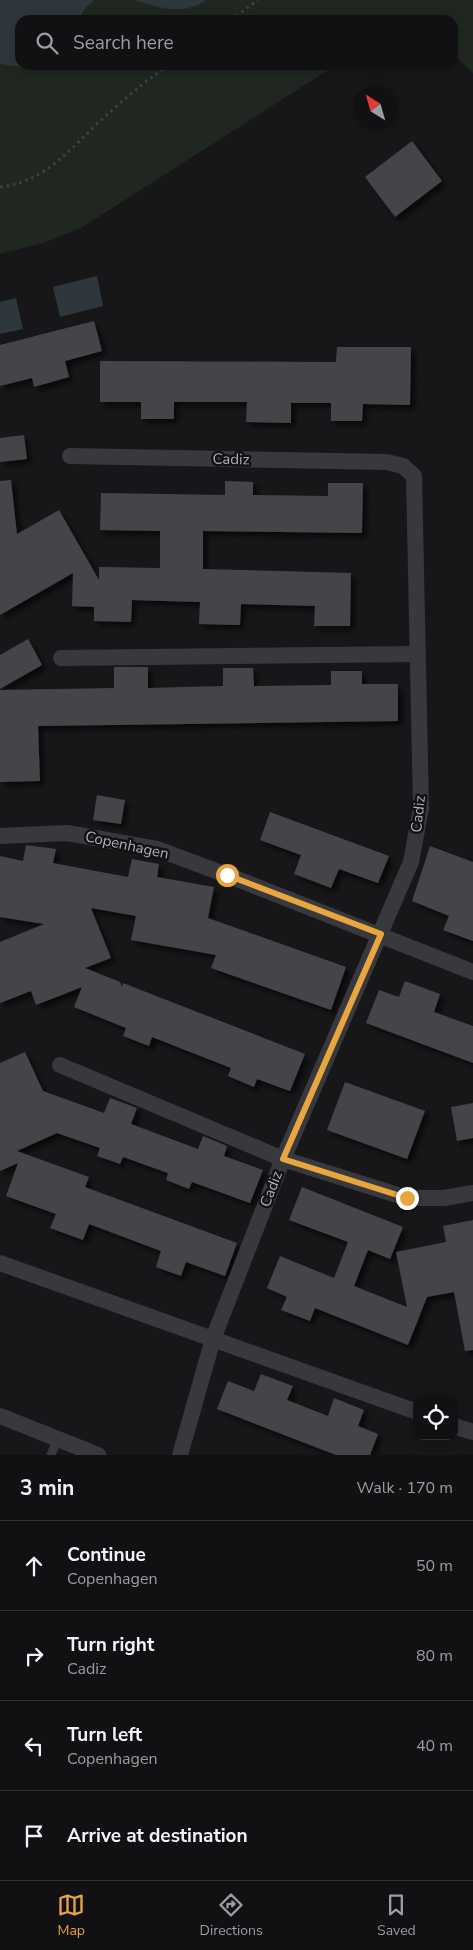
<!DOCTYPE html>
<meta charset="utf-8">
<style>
:root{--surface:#111113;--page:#1e1f21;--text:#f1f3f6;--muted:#9c9da0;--line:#303133;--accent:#eaa63e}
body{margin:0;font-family:"Nunito Sans",sans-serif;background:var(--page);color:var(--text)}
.controls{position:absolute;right:15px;bottom:15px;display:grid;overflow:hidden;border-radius:10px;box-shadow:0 2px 12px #0003}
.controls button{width:45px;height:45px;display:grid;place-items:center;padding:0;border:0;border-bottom:1px solid var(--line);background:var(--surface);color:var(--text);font:25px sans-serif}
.compass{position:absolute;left:353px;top:85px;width:45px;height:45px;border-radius:50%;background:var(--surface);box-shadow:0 2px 12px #0003;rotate:323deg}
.stop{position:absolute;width:15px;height:15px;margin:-11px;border:4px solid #eaa63e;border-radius:50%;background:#fff}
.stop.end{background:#eaa63e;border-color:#fff;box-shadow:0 1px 5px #0008}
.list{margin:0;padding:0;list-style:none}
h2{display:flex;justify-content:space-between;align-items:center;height:65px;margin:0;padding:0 20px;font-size:21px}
h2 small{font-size:16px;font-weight:400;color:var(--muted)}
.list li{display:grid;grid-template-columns:32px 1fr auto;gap:15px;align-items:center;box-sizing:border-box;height:90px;padding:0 20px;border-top:1px solid var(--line)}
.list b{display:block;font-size:19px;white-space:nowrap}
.list p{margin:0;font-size:16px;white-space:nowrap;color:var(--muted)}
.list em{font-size:16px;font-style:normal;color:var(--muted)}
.icon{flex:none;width:28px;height:28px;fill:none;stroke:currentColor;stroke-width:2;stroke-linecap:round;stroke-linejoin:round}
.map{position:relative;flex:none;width:473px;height:1455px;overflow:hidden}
.search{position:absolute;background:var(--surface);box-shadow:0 2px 12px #0003;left:15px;right:15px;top:15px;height:55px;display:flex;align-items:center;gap:12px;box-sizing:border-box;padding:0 18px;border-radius:15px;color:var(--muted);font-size:19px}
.sheet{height:425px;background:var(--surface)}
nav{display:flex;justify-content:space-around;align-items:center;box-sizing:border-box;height:70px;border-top:1px solid var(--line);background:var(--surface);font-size:14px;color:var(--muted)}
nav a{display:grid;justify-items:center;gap:2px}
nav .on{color:var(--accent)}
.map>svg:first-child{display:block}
.green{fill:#1f2720}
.water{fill:#2e373c}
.building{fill:#444549;filter:url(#shadow)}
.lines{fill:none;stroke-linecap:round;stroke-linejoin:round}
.path{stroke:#3e4045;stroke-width:3;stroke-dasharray:2.5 4;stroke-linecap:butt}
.lane{stroke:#38393e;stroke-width:9}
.street{stroke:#38393e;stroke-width:16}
.route{stroke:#eaa63e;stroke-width:6}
.labels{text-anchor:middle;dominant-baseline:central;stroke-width:5;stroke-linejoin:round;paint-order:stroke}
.street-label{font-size:15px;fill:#aaafb8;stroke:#121214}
</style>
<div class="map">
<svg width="473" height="1455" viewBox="0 0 473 1455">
<defs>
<filter id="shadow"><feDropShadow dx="4.5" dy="4.5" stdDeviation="2.5" flood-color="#0009"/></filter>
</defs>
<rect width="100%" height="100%" fill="#171719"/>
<!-- green -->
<path class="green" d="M 0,0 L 473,0 L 473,73 L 453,54 L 453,20 L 20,20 L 20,65 L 336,65 L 81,228 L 44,243 L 0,254 Z"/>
<!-- water -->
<g class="water">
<path d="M 0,0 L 94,0 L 86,7 L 78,20 L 20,20 L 20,65 L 46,65 C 34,72 14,65 0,64 Z"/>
<path d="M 133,0 L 206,0 C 180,17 161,7 133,0 Z"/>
<path d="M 97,276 L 103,306 L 60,317 L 53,287 Z"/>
<path d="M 16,298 L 23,329 L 0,334 L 0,302 Z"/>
</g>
<!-- building -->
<g class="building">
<path d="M 412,141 L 442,181 L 395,217 L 365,177 Z"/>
<path d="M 94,321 L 102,351 L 65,361 L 69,377 L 34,387 L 32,378 L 0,386 L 0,345 Z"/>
<path d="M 337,347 L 411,347 L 410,405 L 363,404 L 362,421 L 331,421 L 331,403 L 291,403 L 291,423 L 246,422 L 247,402 L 174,402 L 174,419 L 141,419 L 141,402 L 100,402 L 100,361 L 336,362 Z"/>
<path d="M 24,435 L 27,459 L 0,462 L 0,438 Z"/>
<path d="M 11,480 L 17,534 L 59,510 L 99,580 L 99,567 L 160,568 L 160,531 L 100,530 L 101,493 L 225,495 L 225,481 L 253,482 L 253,495 L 328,496 L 328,483 L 363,483 L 362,533 L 203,531 L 203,569 L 351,573 L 350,626 L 314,626 L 315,606 L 241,604 L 240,625 L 199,624 L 200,602 L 132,600 L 131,622 L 94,621 L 94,607 L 72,606 L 73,573 L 0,615 L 0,481 Z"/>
<path d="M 28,639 L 42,665 L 0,689 L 0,655 Z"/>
<path d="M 114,667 L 148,667 L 148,688 L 223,686 L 223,668 L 253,668 L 254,686 L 331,685 L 331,671 L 362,671 L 362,684 L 398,684 L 398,721 L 38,726 L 40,781 L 0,782 L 0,690 L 114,688 Z"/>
<path d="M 97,795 L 125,800 L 121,824 L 93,820 Z"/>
<path d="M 270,812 L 389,856 L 378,883 L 339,869 L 331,888 L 294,874 L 301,855 L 260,840 Z"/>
<path d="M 26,845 L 56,849 L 53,863 L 128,877 L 132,859 L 159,864 L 157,877 L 214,887 L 208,918 L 346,967 L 331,1010 L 211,968 L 216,955 L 131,940 L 136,916 L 91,908 L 111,958 L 85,968 L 120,982 L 122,987 L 123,983 L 305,1054 L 290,1091 L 257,1079 L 254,1087 L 228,1076 L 231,1068 L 152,1037 L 149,1046 L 123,1036 L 126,1028 L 74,1007 L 82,987 L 36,1005 L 31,991 L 0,1003 L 0,942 L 44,924 L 0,917 L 0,856 L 23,861 Z"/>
<path d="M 430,846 L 473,862 L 473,941 L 443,930 L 449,916 L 412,901 Z"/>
<path d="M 405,981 L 440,994 L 434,1012 L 473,1026 L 473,1063 L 366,1023 L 379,990 L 399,997 Z"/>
<path d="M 25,1052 L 43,1091 L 104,1113 L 110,1098 L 137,1108 L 131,1124 L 198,1149 L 203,1136 L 227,1146 L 224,1156 L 263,1170 L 250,1203 L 192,1182 L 189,1189 L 166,1180 L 168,1173 L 123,1157 L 120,1164 L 97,1156 L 100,1148 L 57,1133 L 17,1151 L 89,1177 L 85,1187 L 237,1243 L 225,1276 L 186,1262 L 181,1276 L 156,1267 L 161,1251 L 89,1224 L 83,1240 L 50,1228 L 56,1214 L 6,1196 L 18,1163 L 0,1171 L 0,1063 Z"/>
<path d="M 345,1082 L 425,1111 L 407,1159 L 327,1130 Z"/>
<path d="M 473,1103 L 473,1138 L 457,1141 L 451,1107 Z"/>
<path d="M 302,1187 L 403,1227 L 390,1259 L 368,1250 L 354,1286 L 407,1307 L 396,1252 L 446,1242 L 443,1226 L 473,1220 L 473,1350 L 465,1351 L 454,1292 L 427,1297 L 408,1345 L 315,1308 L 310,1321 L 281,1310 L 287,1297 L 267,1288 L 280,1256 L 334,1278 L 348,1242 L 289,1220 Z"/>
<path d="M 261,1374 L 293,1386 L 287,1400 L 328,1416 L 334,1398 L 364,1410 L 358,1426 L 378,1434 L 370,1455 L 336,1455 L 217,1409 L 228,1381 L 254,1391 Z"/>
</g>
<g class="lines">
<!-- path -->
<g class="path">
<path d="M 231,20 L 258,0"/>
<path d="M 0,187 C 45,182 70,149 100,121 C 122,101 144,82 169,65"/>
</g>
<!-- lane -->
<path class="lane" d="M 51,1455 L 57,1440"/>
<!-- street -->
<g class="street">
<path d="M 70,456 L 387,462 L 403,466 L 414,476 L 421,808 L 411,862 L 283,1159 L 213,1339 L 180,1455"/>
<path d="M 61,658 L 418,654"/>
<path d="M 0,836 L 67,833 L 157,849 L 227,875 L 473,972"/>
<path d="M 60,1065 L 283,1159 L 407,1198 L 444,1198 L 473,1193"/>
<path d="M 0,1263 L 417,1412"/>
<path d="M 0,1416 L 98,1455"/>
<path d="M 454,1426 L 473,1432"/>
</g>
</g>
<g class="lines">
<!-- route -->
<path class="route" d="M 227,875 L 381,934 L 283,1159 L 407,1198"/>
</g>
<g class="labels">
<!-- street labels -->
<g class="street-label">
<text transform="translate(231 459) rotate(1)">Cadiz</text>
<text transform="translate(418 814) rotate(-84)">Cadiz</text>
<text transform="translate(127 845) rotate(12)">Copenhagen</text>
<text transform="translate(271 1189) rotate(-69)">Cadiz</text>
</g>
</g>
</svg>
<div class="controls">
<button><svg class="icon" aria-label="locate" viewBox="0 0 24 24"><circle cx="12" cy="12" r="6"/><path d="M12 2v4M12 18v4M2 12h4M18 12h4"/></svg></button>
</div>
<svg class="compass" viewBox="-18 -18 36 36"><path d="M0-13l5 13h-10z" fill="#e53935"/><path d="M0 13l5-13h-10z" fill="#9c9da0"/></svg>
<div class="stop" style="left:227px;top:875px"></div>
<div class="stop end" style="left:407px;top:1198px"></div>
<div class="search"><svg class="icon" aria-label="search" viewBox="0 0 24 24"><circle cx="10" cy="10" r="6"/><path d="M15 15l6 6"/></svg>Search here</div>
</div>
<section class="sheet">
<h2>3 min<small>Walk · 170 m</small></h2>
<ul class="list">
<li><svg class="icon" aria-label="ahead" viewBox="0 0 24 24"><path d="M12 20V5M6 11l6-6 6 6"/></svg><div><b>Continue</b><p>Copenhagen</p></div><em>50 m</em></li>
<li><svg class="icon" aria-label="right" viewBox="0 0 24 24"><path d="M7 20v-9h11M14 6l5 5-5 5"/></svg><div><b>Turn right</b><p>Cadiz</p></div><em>80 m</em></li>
<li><svg class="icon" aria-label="left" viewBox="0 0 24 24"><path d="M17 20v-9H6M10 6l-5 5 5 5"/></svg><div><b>Turn left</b><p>Copenhagen</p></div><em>40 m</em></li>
<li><svg class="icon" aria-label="arrive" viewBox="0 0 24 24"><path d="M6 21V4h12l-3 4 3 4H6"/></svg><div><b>Arrive at destination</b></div></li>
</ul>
</section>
<nav>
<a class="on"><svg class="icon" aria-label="map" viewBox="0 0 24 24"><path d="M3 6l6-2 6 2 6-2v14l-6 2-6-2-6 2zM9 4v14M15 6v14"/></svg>Map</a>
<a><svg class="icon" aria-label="directions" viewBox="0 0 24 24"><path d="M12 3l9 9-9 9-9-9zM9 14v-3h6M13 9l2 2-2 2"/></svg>Directions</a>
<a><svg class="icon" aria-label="saved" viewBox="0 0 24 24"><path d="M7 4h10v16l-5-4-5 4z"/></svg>Saved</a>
</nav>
